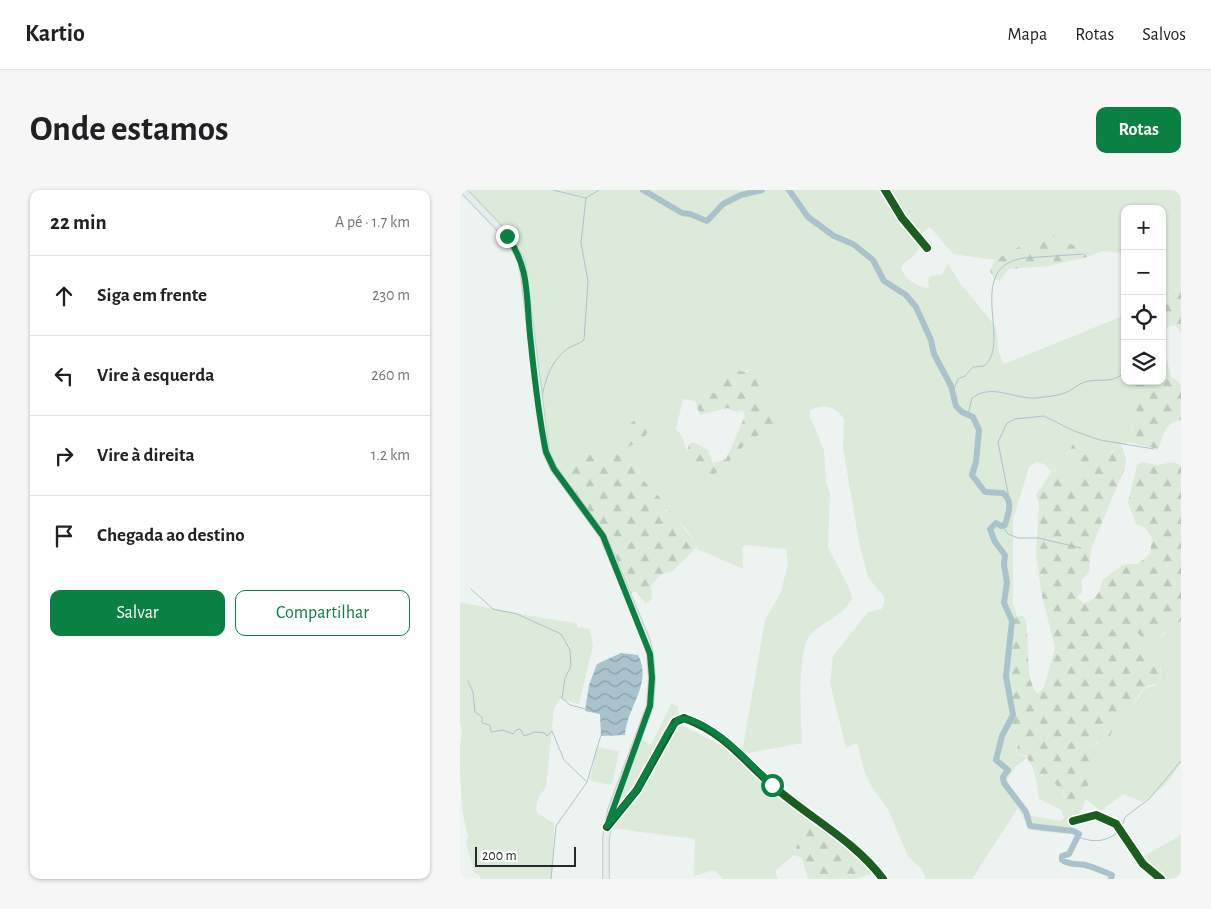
<!DOCTYPE html>
<html lang="pt">
<meta charset="utf-8">
<style>
:root{--surface:#fff;--page:#f6f6f6;--text:#202124;--muted:#757577;--line:#e0e0e0;--accent:#0b8043}
body{margin:0;font-family:"Alegreya Sans",sans-serif;background:var(--page);color:var(--text)}
.controls{position:absolute;right:15px;top:15px;display:grid;overflow:hidden;border-radius:10px;box-shadow:0 1px 4px #0004}
.controls button{width:45px;height:45px;display:grid;place-items:center;padding:0;border:0;border-bottom:1px solid var(--line);background:var(--surface);color:var(--text);font:25px sans-serif}
.scale{position:absolute;left:15px;bottom:12px;width:101px;box-sizing:border-box;padding-left:5px;border:2px solid #252928;border-top:0;font-size:14px;line-height:18px;white-space:nowrap;color:#252928;-webkit-text-stroke:4px #fff;paint-order:stroke}
.stop{position:absolute;width:15px;height:15px;margin:-11px;border:4px solid #0b8043;border-radius:50%;background:#fff}
.stop.end{background:#0b8043;border-color:#fff;box-shadow:0 1px 5px #0008}
.list{margin:0;padding:0;list-style:none}
h2{display:flex;justify-content:space-between;align-items:center;height:65px;margin:0;padding:0 20px;font-size:21px}
h2 small{font-size:16px;font-weight:400;color:var(--muted)}
.list li{display:grid;grid-template-columns:32px 1fr auto;gap:15px;align-items:center;box-sizing:border-box;height:80px;padding:0 20px;border-top:1px solid var(--line)}
.list b{display:block;font-size:19px;white-space:nowrap}
.list em{font-size:16px;font-style:normal;color:var(--muted)}
.actions{display:flex;gap:10px;padding:15px 20px}
.actions a{flex:1;padding:11px 0;border:1px solid var(--accent);border-radius:10px;text-align:center;font-size:18px;color:var(--accent)}
.actions .main{background:var(--accent);color:#fff}
.icon{flex:none;width:28px;height:28px;fill:none;stroke:currentColor;stroke-width:2;stroke-linecap:round;stroke-linejoin:round}
.map{position:relative;flex:none;width:721px;height:689px;overflow:hidden;border-radius:10px}
header{display:flex;align-items:center;gap:30px;box-sizing:border-box;height:70px;padding:0 25px;background:var(--surface);border-bottom:1px solid var(--line)}
header strong{font-size:24px}
nav{display:flex;gap:28px;margin-inline-start:auto;font-size:18px}
.intro{display:flex;align-items:center;justify-content:space-between;box-sizing:border-box;height:120px;padding:0 30px}
h1{margin:0;font-size:35px}
.button{padding:12px 22px;border-radius:10px;background:var(--accent);color:#fff;font-size:18px;font-weight:700}
main{display:flex;gap:30px;padding:0 30px}
aside{flex:1;background:var(--surface);border-radius:10px;box-shadow:0 1px 4px #0004}
.map>svg:first-child{display:block}
.green{fill:#dceada;fill-rule:evenodd}
.forest{fill:url(#forest-firs)}
.water{fill:url(#water-waves)}
.lines{fill:none;stroke-linecap:round;stroke-linejoin:round}
.stream{stroke:#a8c3cc;stroke-width:1}
.river{stroke:#a8c3cc;stroke-width:6}
.minor-casing{stroke:#a8acab;stroke-width:6}
.primary-casing{stroke:#cdd0cf;stroke-width:8}
.minor{stroke:#fcfdfd;stroke-width:4}
.primary{stroke:#e4eeee;stroke-width:5.5}
.cycleway-casing{stroke:#fff;stroke-width:11}
.cycleway{stroke:#1b5e20;stroke-width:8}
.route{stroke:#0b8043;stroke-width:6}
</style>
<header>
<strong>Kartio</strong>
<nav><a>Mapa</a><a>Rotas</a><a>Salvos</a></nav>
</header>
<div class="intro"><h1>Onde estamos</h1><a class="button">Rotas</a></div>
<main>
<aside>
<h2>22 min<small>A pé · 1.7 km</small></h2>
<ul class="list">
<li><svg class="icon" aria-label="ahead" viewBox="0 0 24 24"><path d="M12 20V5M6 11l6-6 6 6"/></svg><div><b>Siga em frente</b></div><em>230 m</em></li>
<li><svg class="icon" aria-label="left" viewBox="0 0 24 24"><path d="M17 20v-9H6M10 6l-5 5 5 5"/></svg><div><b>Vire à esquerda</b></div><em>260 m</em></li>
<li><svg class="icon" aria-label="right" viewBox="0 0 24 24"><path d="M7 20v-9h11M14 6l5 5-5 5"/></svg><div><b>Vire à direita</b></div><em>1.2 km</em></li>
<li><svg class="icon" aria-label="arrive" viewBox="0 0 24 24"><path d="M6 21V4h12l-3 4 3 4H6"/></svg><div><b>Chegada ao destino</b></div></li>
</ul>
<div class="actions"><a class="main">Salvar</a><a>Compartilhar</a></div>
</aside>
<div class="map">
<svg width="721" height="689" viewBox="0 0 721 689">
<defs>
<pattern id="forest-firs" width="22" height="20" patternUnits="userSpaceOnUse" patternTransform="scale(1.25)"><rect width="22" height="20" fill="#dceada"/><path d="M5 1l3.5 6h-7zM16 11l3.5 6h-7z" fill="#bdc9bb"/></pattern>
<pattern id="water-waves" width="16" height="10" patternUnits="userSpaceOnUse" patternTransform="scale(1.25)"><rect width="16" height="10" fill="#a8c3cc"/><path d="M0 5q4-4 8 0t8 0" fill="none" stroke="#899ea6"/></pattern>
</defs>
<rect width="100%" height="100%" fill="#edf3f1"/>
<!-- green -->
<g class="green">
<path d="M 6,0 L 721,0 L 721,96 L 714,99 L 707,124 L 715,135 L 702,139 L 702,19 L 665,19 L 665,69 L 661,63 L 643,61 L 627,67 C 625,58 605,51 597,50 L 592,39 L 584,36 L 573,49 L 535,70 L 493,64 L 470,37 L 459,45 L 459,60 L 441,77 C 443,88 458,98 469,98 L 468,89 L 471,86 L 482,84 L 488,74 L 500,93 L 536,137 L 539,163 L 544,174 L 665,125 L 665,191 L 671,191 C 669,207 678,214 679,227 L 671,236 L 667,252 L 653,260 L 647,266 L 623,264 L 613,254 L 607,265 L 610,271 L 618,276 L 619,280 L 617,285 L 608,284 L 594,278 L 591,282 L 584,274 L 576,272 L 569,277 L 553,330 L 553,414 L 557,426 L 553,431 L 549,480 L 553,508 L 551,533 L 560,547 L 556,563 L 567,568 L 556,576 L 547,590 L 553,603 L 572,626 L 600,631 L 604,628 L 601,620 L 579,609 L 576,589 L 586,586 C 608,596 602,609 611,625 L 618,627 L 608,644 L 577,641 L 568,636 L 558,618 L 512,689 L 466,689 L 461,678 L 448,667 L 428,619 L 412,597 L 405,583 L 397,553 L 386,558 L 370,493 L 373,466 L 408,422 L 422,419 L 425,408 L 408,387 L 399,352 L 383,258 L 384,229 C 376,217 363,212 350,221 L 350,227 L 364,260 L 366,291 L 370,304 L 368,357 L 390,400 L 392,409 C 380,429 361,431 349,447 C 337,464 341,530 342,553 L 283,564 L 352,628 L 344,647 L 334,660 L 334,665 L 315,681 L 318,689 L 263,689 L 254,680 L 234,686 L 235,649 L 150,638 L 154,620 L 180,549 L 191,555 L 211,514 L 218,516 L 219,534 L 271,560 L 282,563 L 305,430 L 321,402 L 328,373 L 326,359 L 285,355 L 282,358 L 283,379 L 237,359 L 238,356 L 227,340 L 207,320 L 203,321 L 205,313 L 184,291 L 164,262 L 168,255 L 180,252 L 193,230 L 180,226 L 164,241 L 164,247 L 160,254 L 94,277 L 88,266 L 77,193 L 65,74 L 55,53 ZM 289,179 L 294,179 L 298,183 L 297,210 L 314,228 L 312,238 L 307,244 L 303,243 L 289,250 L 259,282 L 245,287 L 230,270 L 222,246 L 216,239 L 223,209 L 235,211 L 249,203 L 256,203 L 266,189 Z"/>
<path d="M 702,151 L 711,186 L 702,190 Z"/>
<path d="M 0,413 C 40,418 77,429 117,433 L 117,437 L 130,439 L 133,456 L 119,514 L 100,509 L 94,518 L 86,598 C 79,604 75,614 77,623 L 94,633 L 92,689 L 20,689 L 20,686 L 14,682 L 6,652 L 8,646 C 0,619 0,586 0,556 C 1,548 3,542 0,533 Z"/>
<path d="M 721,431 L 721,573 L 706,594 L 683,612 L 663,604 L 641,621 L 626,609 L 629,587 L 636,572 L 630,557 L 651,547 C 651,530 663,526 673,516 C 683,506 678,497 696,496 C 703,485 703,478 696,467 L 677,461 L 667,454 L 670,441 L 702,447 L 709,437 Z"/>
<path d="M 136,557 L 159,561 L 152,595 L 130,591 Z"/>
<path d="M 721,645 L 721,689 C 699,689 692,689 679,669 Z"/>
</g>
<!-- forest -->
<g class="forest">
<path d="M 589,34 L 597,50 C 606,51 619,57 626,63 L 627,67 L 589,76 L 549,79 L 539,91 L 534,89 L 530,81 L 535,70 L 573,49 L 584,36 Z"/>
<path d="M 721,96 L 721,143 L 707,124 L 704,109 L 708,103 Z"/>
<path d="M 293,178 L 299,185 L 297,210 L 314,228 L 314,236 L 307,244 L 303,243 L 289,250 L 259,282 L 245,287 L 230,270 L 227,262 L 229,254 L 233,252 L 248,260 L 253,273 L 266,269 L 285,226 L 283,220 L 276,222 L 268,218 L 240,225 L 235,211 L 249,203 L 256,203 L 266,189 L 276,181 L 287,182 Z"/>
<path d="M 711,186 L 721,195 L 721,230 C 704,232 704,245 698,259 L 667,252 L 667,242 L 679,227 L 668,197 L 670,191 L 702,191 Z"/>
<path d="M 188,224 L 193,230 C 189,236 188,244 184,248 C 177,255 169,253 164,262 L 184,291 L 205,313 L 203,321 L 210,321 L 238,356 L 213,381 L 200,385 L 191,396 L 192,408 L 186,414 L 176,402 L 169,403 C 151,350 129,320 94,277 L 160,254 L 164,247 L 164,241 C 171,234 177,224 188,224 Z"/>
<path d="M 617,253 L 623,264 L 647,266 L 661,255 L 666,268 L 665,278 L 631,358 L 629,383 L 621,390 L 622,402 L 617,408 L 623,413 C 634,412 642,401 642,390 L 664,374 L 678,374 L 690,364 L 692,348 L 685,338 L 676,334 L 668,313 L 677,275 L 682,272 L 697,275 L 714,272 L 721,276 L 721,431 L 709,437 L 696,452 L 684,451 L 679,444 L 670,441 L 668,454 C 677,462 691,462 700,470 L 701,493 L 687,496 L 681,501 L 674,515 L 654,534 L 648,554 L 638,552 L 630,557 L 636,568 L 636,575 L 629,587 L 626,609 L 618,627 L 611,625 L 606,619 L 604,602 L 586,586 L 576,589 L 572,576 L 566,566 L 556,563 L 560,547 L 553,544 L 551,533 L 553,508 L 549,480 L 553,431 L 557,426 L 563,426 L 566,430 C 569,447 565,494 578,504 L 584,497 L 595,458 L 582,406 L 576,365 L 579,313 L 576,305 L 594,278 L 608,284 L 617,285 L 619,280 L 618,276 L 606,268 L 613,254 Z"/>
<path d="M 352,628 L 411,673 L 416,682 L 396,689 L 348,689 L 342,668 L 334,665 C 334,658 348,637 352,628 Z"/>
</g>
<!-- water -->
<path class="water" d="M 161,463 L 178,465 C 193,494 167,516 165,545 L 141,546 L 140,524 L 125,521 L 129,495 L 137,474 Z"/>
<g class="lines">
<!-- stream -->
<g class="stream">
<path d="M 93,0 L 126,8 L 139,0"/>
<path d="M 493,201 L 498,189 L 505,186 L 513,177 L 524,176 C 553,154 503,77 564,68 L 623,64"/>
<path d="M 82,207 C 85,189 92,170 107,159 C 113,155 120,154 124,150 L 128,91 L 121,53 L 126,8"/>
<path d="M 508,225 L 512,208 C 532,193 553,209 575,208 C 585,207 596,206 605,203 C 613,200 620,192 629,191 C 644,189 653,193 665,182"/>
<path d="M 549,308 L 538,252 L 547,233 L 555,229 L 584,226 L 614,241 L 640,250 L 694,259"/>
<path d="M 543,337 L 548,344 L 558,348 L 578,348 L 621,358"/>
<path d="M 11,399 L 33,419 L 57,424 L 101,444 L 110,460 L 111,476 L 105,488 L 102,508 L 110,515 L 125,519"/>
<path d="M 8,491 L 13,502 L 15,522 L 22,527 L 22,533 L 30,535 L 31,542 L 43,540 L 53,544 L 56,540 L 60,539 L 64,546 L 75,542 L 85,543 L 87,546 L 92,541 L 104,570 L 126,591"/>
<path d="M 662,637 L 665,627 L 689,609 L 721,571"/>
<path d="M 618,647 C 634,653 647,652 659,641"/>
<path d="M 91,689 L 96,636 L 127,592 L 141,545"/>
</g>
<!-- river -->
<g class="river">
<path d="M 183,0 L 222,23 L 230,24 L 247,31 L 263,14 L 281,5 L 302,0"/>
<path d="M 329,0 L 348,27 L 374,46 L 393,54 L 413,70 L 424,91 L 446,105 L 456,117 L 471,150 L 474,164 L 491,196 L 496,216 L 502,222 L 513,227 L 519,240 L 516,272 L 512,285 L 525,302 L 543,303 C 554,312 548,324 545,335 L 541,336 L 536,333 L 530,339 L 535,352 L 545,365 L 544,375 L 547,392 L 544,413 L 552,431 L 546,486 L 553,525 L 542,546 L 536,570 L 548,580 L 543,587 L 544,593 L 566,622 L 570,636 L 613,641 L 619,644 L 609,664 L 602,666 L 602,670 C 611,676 617,673 625,675 C 634,677 644,682 652,685 L 651,689"/>
</g>
<defs>
<g id="minor">
<path d="M 425,0 L 442,28 L 467,58"/>
<path d="M 613,631 L 636,625 L 656,634 L 683,674 L 701,689"/>
<path d="M 150,632 L 177,600 L 215,532 L 224,528 C 266,544 280,567 312,595 C 348,627 394,650 423,689"/>
</g>
<path id="primary" d="M 3,0 L 47,46 L 62,71 L 86,262 L 94,279 L 143,346 L 187,451 L 190,464 L 192,488 L 190,516 L 151,620 L 146,648 L 146,689"/>
</defs>
<!-- minor casing -->
<use href="#minor" class="minor-casing"/>
<!-- primary casing -->
<use href="#primary" class="primary-casing"/>
<!-- minor -->
<use href="#minor" class="minor"/>
<!-- primary -->
<use href="#primary" class="primary"/>
<defs>
<g id="cycleway">
<path d="M 425,0 L 442,28 L 467,58"/>
<path d="M 613,631 L 636,625 L 656,634 L 683,674 L 701,689"/>
<path d="M 147,637 L 177,600 L 215,532 L 224,528 C 266,544 280,567 312,595 C 348,627 394,650 423,689"/>
</g>
</defs>
<!-- cycleway casing -->
<use href="#cycleway" class="cycleway-casing"/>
<!-- cycleway -->
<use href="#cycleway" class="cycleway"/>
</g>
<g class="lines">
<!-- route -->
<path class="route" d="M 47,46 C 70,78 66,107 70,145 C 74,184 78,224 86,262 L 94,279 L 143,346 L 190,464 L 192,488 L 190,516 L 147,636 L 177,600 L 208,542 L 219,529 C 247,525 293,577 312,595"/>
</g>
</svg>
<div class="controls">
<button>+</button>
<button>−</button>
<button><svg class="icon" aria-label="locate" viewBox="0 0 24 24"><circle cx="12" cy="12" r="6"/><path d="M12 2v4M12 18v4M2 12h4M18 12h4"/></svg></button>
<button><svg class="icon" aria-label="layers" viewBox="0 0 24 24"><path d="M12 4l9 5-9 5-9-5zM3 14l9 5 9-5"/></svg></button>
</div>
<div class="scale">200 m</div>
<div class="stop" style="left:312px;top:595px"></div>
<div class="stop end" style="left:47px;top:46px"></div>
</div>
</main>
